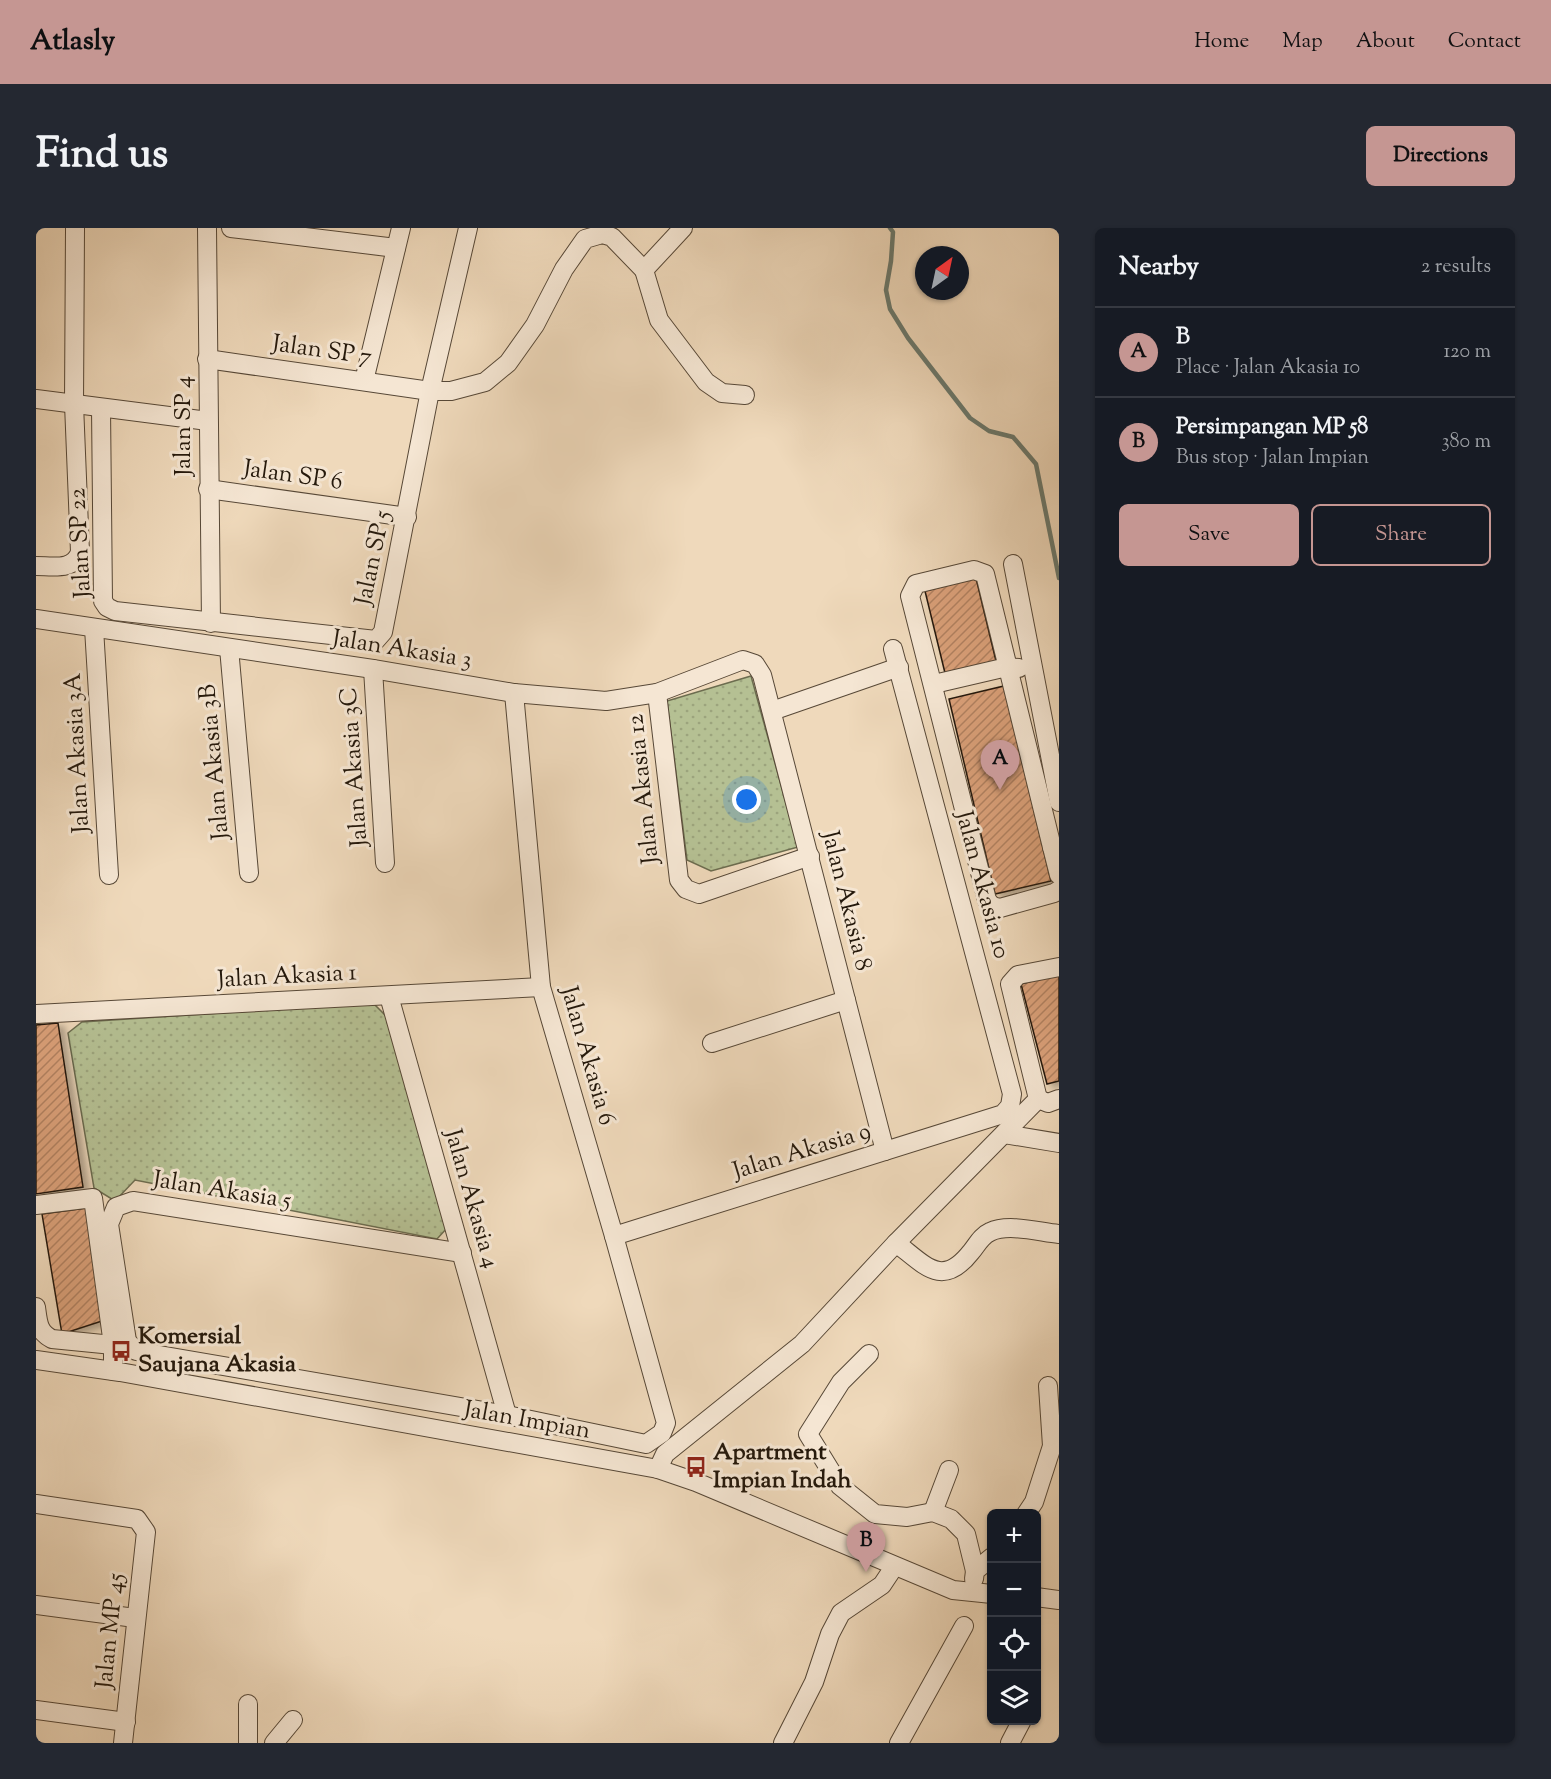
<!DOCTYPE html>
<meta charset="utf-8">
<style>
:root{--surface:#171b24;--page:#242831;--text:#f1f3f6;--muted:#9ea1a6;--line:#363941;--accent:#c59692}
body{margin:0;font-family:"Sorts Mill Goudy",serif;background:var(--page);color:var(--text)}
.controls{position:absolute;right:18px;bottom:18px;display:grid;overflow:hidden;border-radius:9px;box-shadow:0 2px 4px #0004}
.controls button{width:54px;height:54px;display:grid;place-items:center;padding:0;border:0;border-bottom:2px solid var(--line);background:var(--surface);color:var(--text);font:30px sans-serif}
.compass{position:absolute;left:879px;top:18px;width:54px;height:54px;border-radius:50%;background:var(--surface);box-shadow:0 2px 4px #0004;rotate:33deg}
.you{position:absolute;left:711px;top:572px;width:21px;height:21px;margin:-15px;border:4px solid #fff;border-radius:50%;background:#1a73e8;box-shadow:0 0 0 9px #1a73e833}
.badge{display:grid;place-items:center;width:39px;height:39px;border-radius:50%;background:var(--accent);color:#111;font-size:20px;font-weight:700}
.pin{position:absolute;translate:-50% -50px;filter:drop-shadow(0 2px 3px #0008)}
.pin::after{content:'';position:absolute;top:32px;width:21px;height:18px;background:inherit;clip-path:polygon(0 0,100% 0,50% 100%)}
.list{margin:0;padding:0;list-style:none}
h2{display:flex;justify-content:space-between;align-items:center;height:78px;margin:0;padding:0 24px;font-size:26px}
h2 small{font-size:20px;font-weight:400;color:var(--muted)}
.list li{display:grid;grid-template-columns:39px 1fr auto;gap:18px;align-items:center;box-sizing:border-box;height:90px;padding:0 24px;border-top:2px solid var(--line)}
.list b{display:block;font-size:22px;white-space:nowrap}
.list p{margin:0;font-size:20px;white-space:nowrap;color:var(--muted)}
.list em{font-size:20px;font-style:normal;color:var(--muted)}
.actions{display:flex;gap:12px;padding:18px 24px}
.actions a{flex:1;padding:14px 0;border:2px solid var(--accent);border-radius:9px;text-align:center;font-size:21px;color:var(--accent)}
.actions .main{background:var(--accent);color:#111}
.icon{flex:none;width:33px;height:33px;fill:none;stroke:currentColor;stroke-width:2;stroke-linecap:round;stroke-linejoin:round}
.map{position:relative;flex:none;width:1023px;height:1515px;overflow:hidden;border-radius:9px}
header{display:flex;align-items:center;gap:36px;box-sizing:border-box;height:84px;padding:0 30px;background:var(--accent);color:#111}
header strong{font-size:28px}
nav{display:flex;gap:33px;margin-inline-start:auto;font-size:21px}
.intro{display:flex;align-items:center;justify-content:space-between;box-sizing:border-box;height:144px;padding:0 36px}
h1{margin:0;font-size:42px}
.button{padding:15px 27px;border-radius:9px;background:var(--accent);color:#111;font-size:21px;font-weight:700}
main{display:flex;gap:36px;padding:0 36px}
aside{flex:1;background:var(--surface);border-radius:9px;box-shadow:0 2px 4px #0004}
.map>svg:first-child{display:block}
.grass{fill:url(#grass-dots);stroke:#6c6c4f;stroke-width:1.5}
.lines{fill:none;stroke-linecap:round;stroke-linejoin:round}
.stream{stroke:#6b796d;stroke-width:4.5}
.building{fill:url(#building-hatch);stroke:#24180b;stroke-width:1.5;filter:url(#shadow)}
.minor-casing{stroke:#574837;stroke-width:20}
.minor{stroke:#f5e6d3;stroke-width:18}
.labels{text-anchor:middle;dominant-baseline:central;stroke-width:6;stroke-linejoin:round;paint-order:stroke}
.street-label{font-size:24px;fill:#24180b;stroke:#f5e6d3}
.poi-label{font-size:24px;font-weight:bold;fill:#24180b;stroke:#f5e6d3;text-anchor:start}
</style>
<header>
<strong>Atlasly</strong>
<nav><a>Home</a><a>Map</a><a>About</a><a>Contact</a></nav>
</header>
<div class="intro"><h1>Find us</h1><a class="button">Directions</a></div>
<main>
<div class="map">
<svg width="1023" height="1515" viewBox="0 0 1023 1515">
<defs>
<pattern id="grass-dots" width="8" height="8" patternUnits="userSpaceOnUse" patternTransform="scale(1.5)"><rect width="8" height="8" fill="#b5c093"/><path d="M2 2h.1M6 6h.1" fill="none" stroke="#9ca47d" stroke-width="1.8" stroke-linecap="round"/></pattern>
<pattern id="building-hatch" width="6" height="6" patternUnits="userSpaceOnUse" patternTransform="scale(1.5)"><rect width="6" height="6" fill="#daa079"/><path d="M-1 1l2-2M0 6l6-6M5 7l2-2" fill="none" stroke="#b18161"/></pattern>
<filter id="shadow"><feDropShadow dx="6" dy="3.5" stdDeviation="3" flood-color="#0004"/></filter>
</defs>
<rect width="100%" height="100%" fill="#efd9bb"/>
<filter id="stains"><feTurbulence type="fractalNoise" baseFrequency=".00333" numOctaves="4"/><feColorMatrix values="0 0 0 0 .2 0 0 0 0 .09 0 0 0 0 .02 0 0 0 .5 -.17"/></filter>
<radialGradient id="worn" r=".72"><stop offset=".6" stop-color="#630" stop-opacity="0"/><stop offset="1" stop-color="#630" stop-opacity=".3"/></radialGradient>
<!-- grass -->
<g class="grass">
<path d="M 715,448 L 762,619 L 675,643 L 651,632 L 631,473 Z"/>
<path d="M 337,775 L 350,788 L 411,1000 L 401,1011 L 99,952 L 79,973 L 58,960 L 32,805 L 46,794 Z"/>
</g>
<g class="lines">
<!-- stream -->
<path class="stream" d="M 854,0 L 857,4 L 855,33 L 850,62 L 854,81 L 872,110 L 934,190 L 953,203 L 977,209 L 1000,236 L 1023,350"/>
</g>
<!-- building -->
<g class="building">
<path d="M 940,350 L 960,433 L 909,445 L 889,363 Z"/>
<path d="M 968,458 L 1015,653 L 959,666 L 913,471 Z"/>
<path d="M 1023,746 L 1023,853 L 1011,856 L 985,756 Z"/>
<path d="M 22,795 L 47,959 L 0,966 L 0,797 Z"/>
<path d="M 50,980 L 66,1093 L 26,1106 L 6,986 Z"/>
</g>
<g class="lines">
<defs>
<g id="minor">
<path d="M 171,0 L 175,395"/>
<path d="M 195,0 L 360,20"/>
<path d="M 608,42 L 623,92 L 670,154 L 686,165 L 709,167"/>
<path d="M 171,131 L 394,163 L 415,163 L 449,154 L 472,135 L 499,97 L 528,41 L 549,11 L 566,6 L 576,9 L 608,42 L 647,0"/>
<path d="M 328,153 L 365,0"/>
<path d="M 0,171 L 172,193"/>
<path d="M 65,180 L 67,373 L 71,379 L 79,383 L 340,412 L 347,404 L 394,163 L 432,0"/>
<path d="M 172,261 L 371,289"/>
<path d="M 977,336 L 1023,574"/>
<path d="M 0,338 C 17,338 38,343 44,324 L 38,176 L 39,0"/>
<path d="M 0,391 L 337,441 L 478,465 L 570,473 L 621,465 L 707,432 L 719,436 L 726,447 L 849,923"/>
<path d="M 58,400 L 73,647"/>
<path d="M 193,420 L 213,645"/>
<path d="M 337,441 L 349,635"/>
<path d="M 898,456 L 971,439 L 983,440"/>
<path d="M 621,465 L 643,652 L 650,661 L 663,666 L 774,628"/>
<path d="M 736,483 L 863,439"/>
<path d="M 1016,619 L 1023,647"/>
<path d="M 1023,620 L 1016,619 L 949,346 L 938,342 L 880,356 L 874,368 L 951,672 L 956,678 L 964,680 L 1018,665 L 1023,662"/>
<path d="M 353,768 L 471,1187"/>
<path d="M 0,786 L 505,759"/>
<path d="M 676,815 L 810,772"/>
<path d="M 1002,871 L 1012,875 L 1023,871"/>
<path d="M 968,906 L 1023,915"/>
<path d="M 0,977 L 57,970 L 77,1117 L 77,1143"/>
<path d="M 578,1008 L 967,886 L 974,878 L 976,866 L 857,421"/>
<path d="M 860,1015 C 889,1037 906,1061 935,1024 C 941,1017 945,1008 954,1004 C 972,995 1003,1004 1023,1006"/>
<path d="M 426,1025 L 97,973 L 80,979 L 73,996 L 91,1113 L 100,1123 L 471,1187 L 610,1216 L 626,1205 L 630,1195 L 578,1008 L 505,759 L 478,465"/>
<path d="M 0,1079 C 2,1094 2,1104 16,1111 L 77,1117"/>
<path d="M 833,1126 L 805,1154 L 772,1206 L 804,1258 L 839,1286 L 871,1289 L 897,1284 L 915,1291 L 930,1306 L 939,1343"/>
<path d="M 0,1132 L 84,1144 L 622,1241 L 660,1254 L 917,1362 L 956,1366"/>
<path d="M 622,1241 L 629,1226 L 766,1116 L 860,1015 L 1002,871 L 974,756 L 982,747 L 1023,739"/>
<path d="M 0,1276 L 101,1291 L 110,1304 L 87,1515"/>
<path d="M 897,1284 L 913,1242"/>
<path d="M 990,1286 L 998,1274 L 1016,1218 L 1012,1158"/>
<path d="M 938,1351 L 939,1343 L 956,1329"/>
<path d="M 1000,1369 L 1023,1372"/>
<path d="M 0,1377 L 99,1390"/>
<path d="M 212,1476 L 212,1515"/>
<path d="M 0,1482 L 90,1494"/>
<path d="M 238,1515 L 257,1492"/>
<path d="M 747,1515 L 778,1454 L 794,1406 L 805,1385 L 846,1357 L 858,1339"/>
<path d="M 863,1515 L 928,1398"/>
<path d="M 974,1515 L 986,1492"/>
</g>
</defs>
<!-- minor casing -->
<use href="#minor" class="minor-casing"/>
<!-- minor -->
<use href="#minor" class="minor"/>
</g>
<!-- icons -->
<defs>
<symbol id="bus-bare" viewBox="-9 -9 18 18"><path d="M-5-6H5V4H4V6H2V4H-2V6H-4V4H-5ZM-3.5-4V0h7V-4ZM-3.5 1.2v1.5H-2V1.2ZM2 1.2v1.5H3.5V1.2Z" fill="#8f2418" stroke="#f5e6d3" stroke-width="2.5" paint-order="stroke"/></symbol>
</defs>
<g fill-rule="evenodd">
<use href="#bus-bare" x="70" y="1108" width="30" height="30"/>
<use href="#bus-bare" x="645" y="1224" width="30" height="30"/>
</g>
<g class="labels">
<!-- street labels -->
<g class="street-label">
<text transform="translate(286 123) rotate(8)">Jalan SP 7</text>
<text transform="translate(148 198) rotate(-90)">Jalan SP 4</text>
<text transform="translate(257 248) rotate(8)">Jalan SP 6</text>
<text transform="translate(45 315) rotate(-93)">Jalan SP 22</text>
<text transform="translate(338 330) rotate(-78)">Jalan SP 5</text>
<text transform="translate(366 422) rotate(9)">Jalan Akasia 3</text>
<text transform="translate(42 525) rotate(-93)">Jalan Akasia 3A</text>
<text transform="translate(179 534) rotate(-95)">Jalan Akasia 3B</text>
<text transform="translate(319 539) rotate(-94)">Jalan Akasia 3C</text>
<text transform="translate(608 561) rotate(-96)">Jalan Akasia 12</text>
<text transform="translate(946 657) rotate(75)">Jalan Akasia 10</text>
<text transform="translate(810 673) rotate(76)">Jalan Akasia 8</text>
<text transform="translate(251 749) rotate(-3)">Jalan Akasia 1</text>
<text transform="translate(551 828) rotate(74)">Jalan Akasia 6</text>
<text transform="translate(766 924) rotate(-17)">Jalan Akasia 9</text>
<text transform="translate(186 963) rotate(9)">Jalan Akasia 5</text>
<text transform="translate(435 971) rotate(74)">Jalan Akasia 4</text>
<text transform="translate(491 1193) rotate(10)">Jalan Impian</text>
<text transform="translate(75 1403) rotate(-84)">Jalan MP 45</text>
</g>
<!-- poi labels -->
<g class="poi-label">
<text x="102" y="1109">Komersial<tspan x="102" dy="28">Saujana Akasia</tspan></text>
<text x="677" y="1225">Apartment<tspan x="677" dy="28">Impian Indah</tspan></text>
</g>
</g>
<rect width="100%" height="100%" filter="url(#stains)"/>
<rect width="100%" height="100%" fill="url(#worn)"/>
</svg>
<div class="controls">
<button>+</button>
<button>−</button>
<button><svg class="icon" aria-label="locate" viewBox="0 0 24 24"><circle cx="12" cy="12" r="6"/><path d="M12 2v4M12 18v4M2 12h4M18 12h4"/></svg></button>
<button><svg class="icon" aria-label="layers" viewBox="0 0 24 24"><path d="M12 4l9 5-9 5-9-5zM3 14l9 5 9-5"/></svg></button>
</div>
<svg class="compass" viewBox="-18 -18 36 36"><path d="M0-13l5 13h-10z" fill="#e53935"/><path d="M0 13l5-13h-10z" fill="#9ea1a6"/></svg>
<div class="you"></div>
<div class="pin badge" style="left:964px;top:562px">A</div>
<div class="pin badge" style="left:830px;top:1344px">B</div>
</div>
<aside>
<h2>Nearby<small>2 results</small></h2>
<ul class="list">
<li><span class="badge">A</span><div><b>B</b><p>Place · Jalan Akasia 10</p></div><em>120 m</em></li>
<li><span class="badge">B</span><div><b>Persimpangan MP 58</b><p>Bus stop · Jalan Impian</p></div><em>380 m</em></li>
</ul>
<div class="actions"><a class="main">Save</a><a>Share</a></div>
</aside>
</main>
